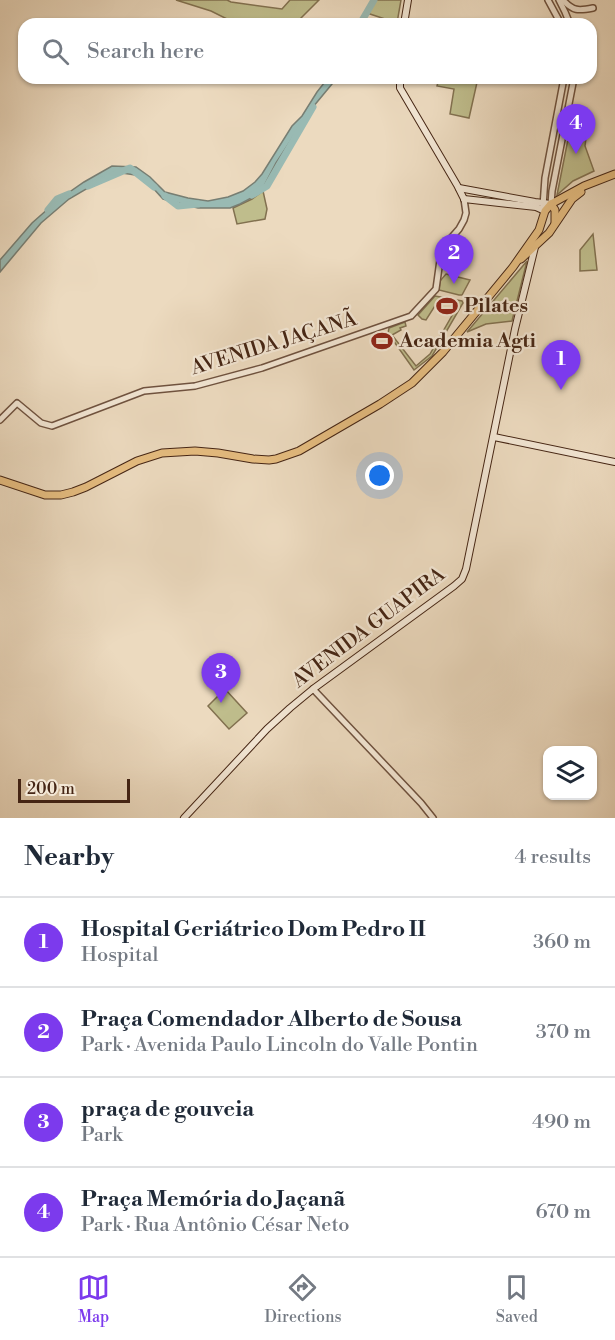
<!DOCTYPE html>
<meta charset="utf-8">
<style>
:root{--surface:#fff;--page:#f2f2f3;--text:#1f2937;--muted:#747a83;--line:#e0e1e3;--accent:#7c3aed}
body{margin:0;font-family:"Libre Bodoni",serif;background:var(--page);color:var(--text)}
.controls{position:absolute;right:18px;bottom:18px;display:grid;overflow:hidden;border-radius:12px;box-shadow:0 2px 4px #0004}
.controls button{width:54px;height:54px;display:grid;place-items:center;padding:0;border:0;border-bottom:2px solid var(--line);background:var(--surface);color:var(--text);font:30px sans-serif}
.scale{position:absolute;left:18px;bottom:15px;width:112px;box-sizing:border-box;padding-left:6px;border:3px solid #452514;border-top:0;font-size:16px;line-height:21px;white-space:nowrap;color:#452514;-webkit-text-stroke:4px #f3e7d5;paint-order:stroke}
.you{position:absolute;left:380px;top:476px;width:21px;height:21px;margin:-15px;border:4px solid #fff;border-radius:50%;background:#1a73e8;box-shadow:0 0 0 9px #1a73e833}
.badge{display:grid;place-items:center;width:39px;height:39px;border-radius:50%;background:var(--accent);color:#fff;font-size:20px;font-weight:700}
.pin{position:absolute;translate:-50% -50px;filter:drop-shadow(0 2px 3px #0008)}
.pin::after{content:'';position:absolute;top:32px;width:21px;height:18px;background:inherit;clip-path:polygon(0 0,100% 0,50% 100%)}
.list{margin:0;padding:0;list-style:none}
h2{display:flex;justify-content:space-between;align-items:center;height:78px;margin:0;padding:0 24px;font-size:26px}
h2 small{font-size:20px;font-weight:400;color:var(--muted)}
.list li{display:grid;grid-template-columns:39px 1fr auto;gap:18px;align-items:center;box-sizing:border-box;height:90px;padding:0 24px;border-top:2px solid var(--line)}
.list b{display:block;font-size:22px;white-space:nowrap}
.list p{margin:0;font-size:20px;white-space:nowrap;color:var(--muted)}
.list em{font-size:20px;font-style:normal;color:var(--muted)}
.icon{flex:none;width:33px;height:33px;fill:none;stroke:currentColor;stroke-width:2;stroke-linecap:round;stroke-linejoin:round}
.map{position:relative;flex:none;width:615px;height:818px;overflow:hidden}
.search{position:absolute;background:var(--surface);box-shadow:0 2px 4px #0004;left:18px;right:18px;top:18px;height:66px;display:flex;align-items:center;gap:15px;box-sizing:border-box;padding:0 21px;border-radius:18px;color:var(--muted);font-size:22px}
.sheet{height:438px;background:var(--surface)}
nav{display:flex;justify-content:space-around;align-items:center;box-sizing:border-box;height:84px;border-top:2px solid var(--line);background:var(--surface);font-size:16px;color:var(--muted)}
nav a{display:grid;justify-items:center;gap:3px}
nav .on{color:var(--accent)}
.map>svg:first-child{display:block}
.green{fill:#bfbd8c;stroke:#827150;stroke-width:1.5}
.water{fill:#99bab3;stroke:#777e73;stroke-width:1.5}
.lines{fill:none;stroke-linecap:round;stroke-linejoin:round}
.river{stroke:#99bab3;stroke-width:7}
.tertiary-casing{stroke:#6f523f;stroke-width:8}
.secondary-casing{stroke:#452514;stroke-width:8}
.primary-casing{stroke:#452514;stroke-width:9}
.tertiary{stroke:#f3e7d5;stroke-width:5}
.secondary{stroke:#f3e7d5;stroke-width:6}
.primary{stroke:#e6bd80;stroke-width:7}
.labels{text-anchor:middle;dominant-baseline:central;stroke-width:4.5;stroke-linejoin:round;paint-order:stroke}
.poi-label{font-size:20px;font-weight:bold;fill:#452514;stroke:#f3e7d5;text-anchor:start}
.street-label{font-size:20px;fill:#452514;stroke:#f3e7d5}
</style>
<div class="map">
<svg width="615" height="818" viewBox="0 0 615 818">
<rect width="100%" height="100%" fill="#ecdabf"/>
<filter id="stains"><feTurbulence type="fractalNoise" baseFrequency=".00333" numOctaves="4"/><feColorMatrix values="0 0 0 0 .2 0 0 0 0 .09 0 0 0 0 .02 0 0 0 .5 -.17"/></filter>
<radialGradient id="worn" r=".72"><stop offset=".6" stop-color="#630" stop-opacity="0"/><stop offset="1" stop-color="#630" stop-opacity=".3"/></radialGradient>
<!-- green -->
<g class="green">
<path d="M 176,0 L 227,0 L 231,2 L 282,9 L 290,0 L 319,0 L 295,24 L 237,24 L 211,11 Z"/>
<path d="M 374,0 L 401,0 L 397,23 L 367,13 Z"/>
<path d="M 439,78 L 478,78 L 469,118 L 450,114 L 454,89 L 437,86 Z"/>
<path d="M 573,114 L 589,116 L 585,146 L 594,171 L 573,181 L 557,195 Z"/>
<path d="M 263,191 L 267,209 L 265,219 L 237,224 L 233,208 L 252,199 Z"/>
<path d="M 593,234 L 597,270 L 580,271 L 580,250 Z"/>
<path d="M 527,261 L 512,321 L 486,324 L 467,332 Z"/>
<path d="M 446,274 L 470,280 L 462,295 L 459,295 L 439,290 L 440,281 Z"/>
<path d="M 435,296 L 462,301 L 463,303 L 432,356 L 414,370 L 388,333 L 389,328 L 405,322 L 406,326 L 400,328 L 401,330 L 392,335 L 416,366 L 430,354 L 458,305 L 438,301 L 426,320 L 422,319 L 418,315 Z"/>
<path d="M 225,689 L 247,713 L 229,729 L 208,706 Z"/>
</g>
<!-- water -->
<path class="water" d="M 328,78 L 336,78 L 332,84 L 313,107 L 276,163 L 264,186 L 255,196 L 240,204 L 230,208 L 198,208 L 163,199 L 142,176 L 115,172 L 69,199 L 41,223 L 0,272 L 0,260 L 32,223 L 58,200 L 84,182 L 112,166 L 136,167 L 150,177 L 165,192 L 188,198 L 208,201 L 228,197 L 243,191 L 255,182 L 262,174 L 292,126 L 302,116 L 317,92 Z"/>
<g class="lines">
<!-- river -->
<g class="river">
<path d="M 360,24 L 374,0"/>
<path d="M 88,186 L 130,168 L 154,187"/>
<path d="M 252,195 L 267,186 L 313,107"/>
<path d="M 165,196 L 178,206 L 198,204"/>
<path d="M 48,210 L 57,199 L 69,194"/>
</g>
<defs>
<g id="tertiary">
<path d="M 548,0 L 561,24"/>
<path d="M 559,0 L 565,12 L 570,24"/>
<path d="M 563,0 C 573,11 578,11 593,8"/>
<path d="M 551,204 L 552,191 L 574,78"/>
<path d="M 543,206 L 545,178 L 564,78"/>
<path d="M 0,420 L 17,403 L 41,423 L 52,426 L 144,391 L 195,386 L 262,368 L 411,316 L 436,289 L 441,253 L 444,246 L 459,229 L 464,220 L 466,213 L 464,199"/>
<path d="M 313,689 L 421,803 L 433,818"/>
</g>
<g id="secondary">
<path d="M 404,24 L 408,0"/>
<path d="M 400,78 L 400,88 L 403,93 L 457,185 L 464,199"/>
<path d="M 459,188 L 535,202 L 551,204"/>
<path d="M 464,199 L 536,207 L 545,211"/>
<path d="M 494,437 L 615,462"/>
<path d="M 184,818 L 267,729 L 290,708 L 313,689 L 454,586 L 462,579 L 466,569 L 515,329 L 535,247"/>
</g>
<g id="primary">
<path d="M 551,204 L 555,210 L 555,223"/>
<path d="M 521,259 L 549,233 L 572,199 L 581,192"/>
<path d="M 0,480 L 45,495 L 61,495 L 73,492 L 86,487 L 137,461 L 162,453 L 195,451 L 218,453 L 253,459 L 269,460 L 276,459 L 299,451 L 380,404 L 412,383 L 443,352 L 513,267 L 539,230 L 545,211 L 551,204 L 584,186 L 615,174"/>
</g>
</defs>
<!-- tertiary casing -->
<use href="#tertiary" class="tertiary-casing"/>
<!-- secondary casing -->
<use href="#secondary" class="secondary-casing"/>
<!-- primary casing -->
<use href="#primary" class="primary-casing"/>
<!-- tertiary -->
<use href="#tertiary" class="tertiary"/>
<!-- secondary -->
<use href="#secondary" class="secondary"/>
<!-- primary -->
<use href="#primary" class="primary"/>
</g>
<!-- icons -->
<defs>
<symbol id="stadium-bare" viewBox="-9 -9 18 18"><path d="M0-5a6.5 5 0 1 0 0 10a6.5 5 0 1 0 0-10ZM-3.5-1.8h7v3.6h-7Z" fill="#8f2418" stroke="#f3e7d5" stroke-width="2.5" paint-order="stroke"/></symbol>
</defs>
<g fill-rule="evenodd">
<use href="#stadium-bare" x="432" y="291" width="30" height="30"/>
<use href="#stadium-bare" x="367" y="326" width="30" height="30"/>
</g>
<g class="labels">
<!-- poi labels -->
<g class="poi-label">
<text x="464" y="306">Pilates</text>
<text x="399" y="341">Academia Agti</text>
</g>
<!-- street labels -->
<g class="street-label">
<text transform="translate(274 344) rotate(-17)">AVENIDA JAÇANÃ</text>
<text transform="translate(369 628) rotate(-37)">AVENIDA GUAPIRA</text>
</g>
</g>
<rect width="100%" height="100%" filter="url(#stains)"/>
<rect width="100%" height="100%" fill="url(#worn)"/>
</svg>
<div class="controls">
<button><svg class="icon" aria-label="layers" viewBox="0 0 24 24"><path d="M12 4l9 5-9 5-9-5zM3 14l9 5 9-5"/></svg></button>
</div>
<div class="scale">200 m</div>
<div class="you"></div>
<div class="pin badge" style="left:561px;top:390px">1</div>
<div class="pin badge" style="left:454px;top:284px">2</div>
<div class="pin badge" style="left:221px;top:703px">3</div>
<div class="pin badge" style="left:576px;top:154px">4</div>
<div class="search"><svg class="icon" aria-label="search" viewBox="0 0 24 24"><circle cx="10" cy="10" r="6"/><path d="M15 15l6 6"/></svg>Search here</div>
</div>
<section class="sheet">
<h2>Nearby<small>4 results</small></h2>
<ul class="list">
<li><span class="badge">1</span><div><b>Hospital Geriátrico Dom Pedro II</b><p>Hospital</p></div><em>360 m</em></li>
<li><span class="badge">2</span><div><b>Praça Comendador Alberto de Sousa</b><p>Park · Avenida Paulo Lincoln do Valle Pontin</p></div><em>370 m</em></li>
<li><span class="badge">3</span><div><b>praça de gouveia</b><p>Park</p></div><em>490 m</em></li>
<li><span class="badge">4</span><div><b>Praça Memória do Jaçanã</b><p>Park · Rua Antônio César Neto</p></div><em>670 m</em></li>
</ul>
</section>
<nav>
<a class="on"><svg class="icon" aria-label="map" viewBox="0 0 24 24"><path d="M3 6l6-2 6 2 6-2v14l-6 2-6-2-6 2zM9 4v14M15 6v14"/></svg>Map</a>
<a><svg class="icon" aria-label="directions" viewBox="0 0 24 24"><path d="M12 3l9 9-9 9-9-9zM9 14v-3h6M13 9l2 2-2 2"/></svg>Directions</a>
<a><svg class="icon" aria-label="saved" viewBox="0 0 24 24"><path d="M7 4h10v16l-5-4-5 4z"/></svg>Saved</a>
</nav>
